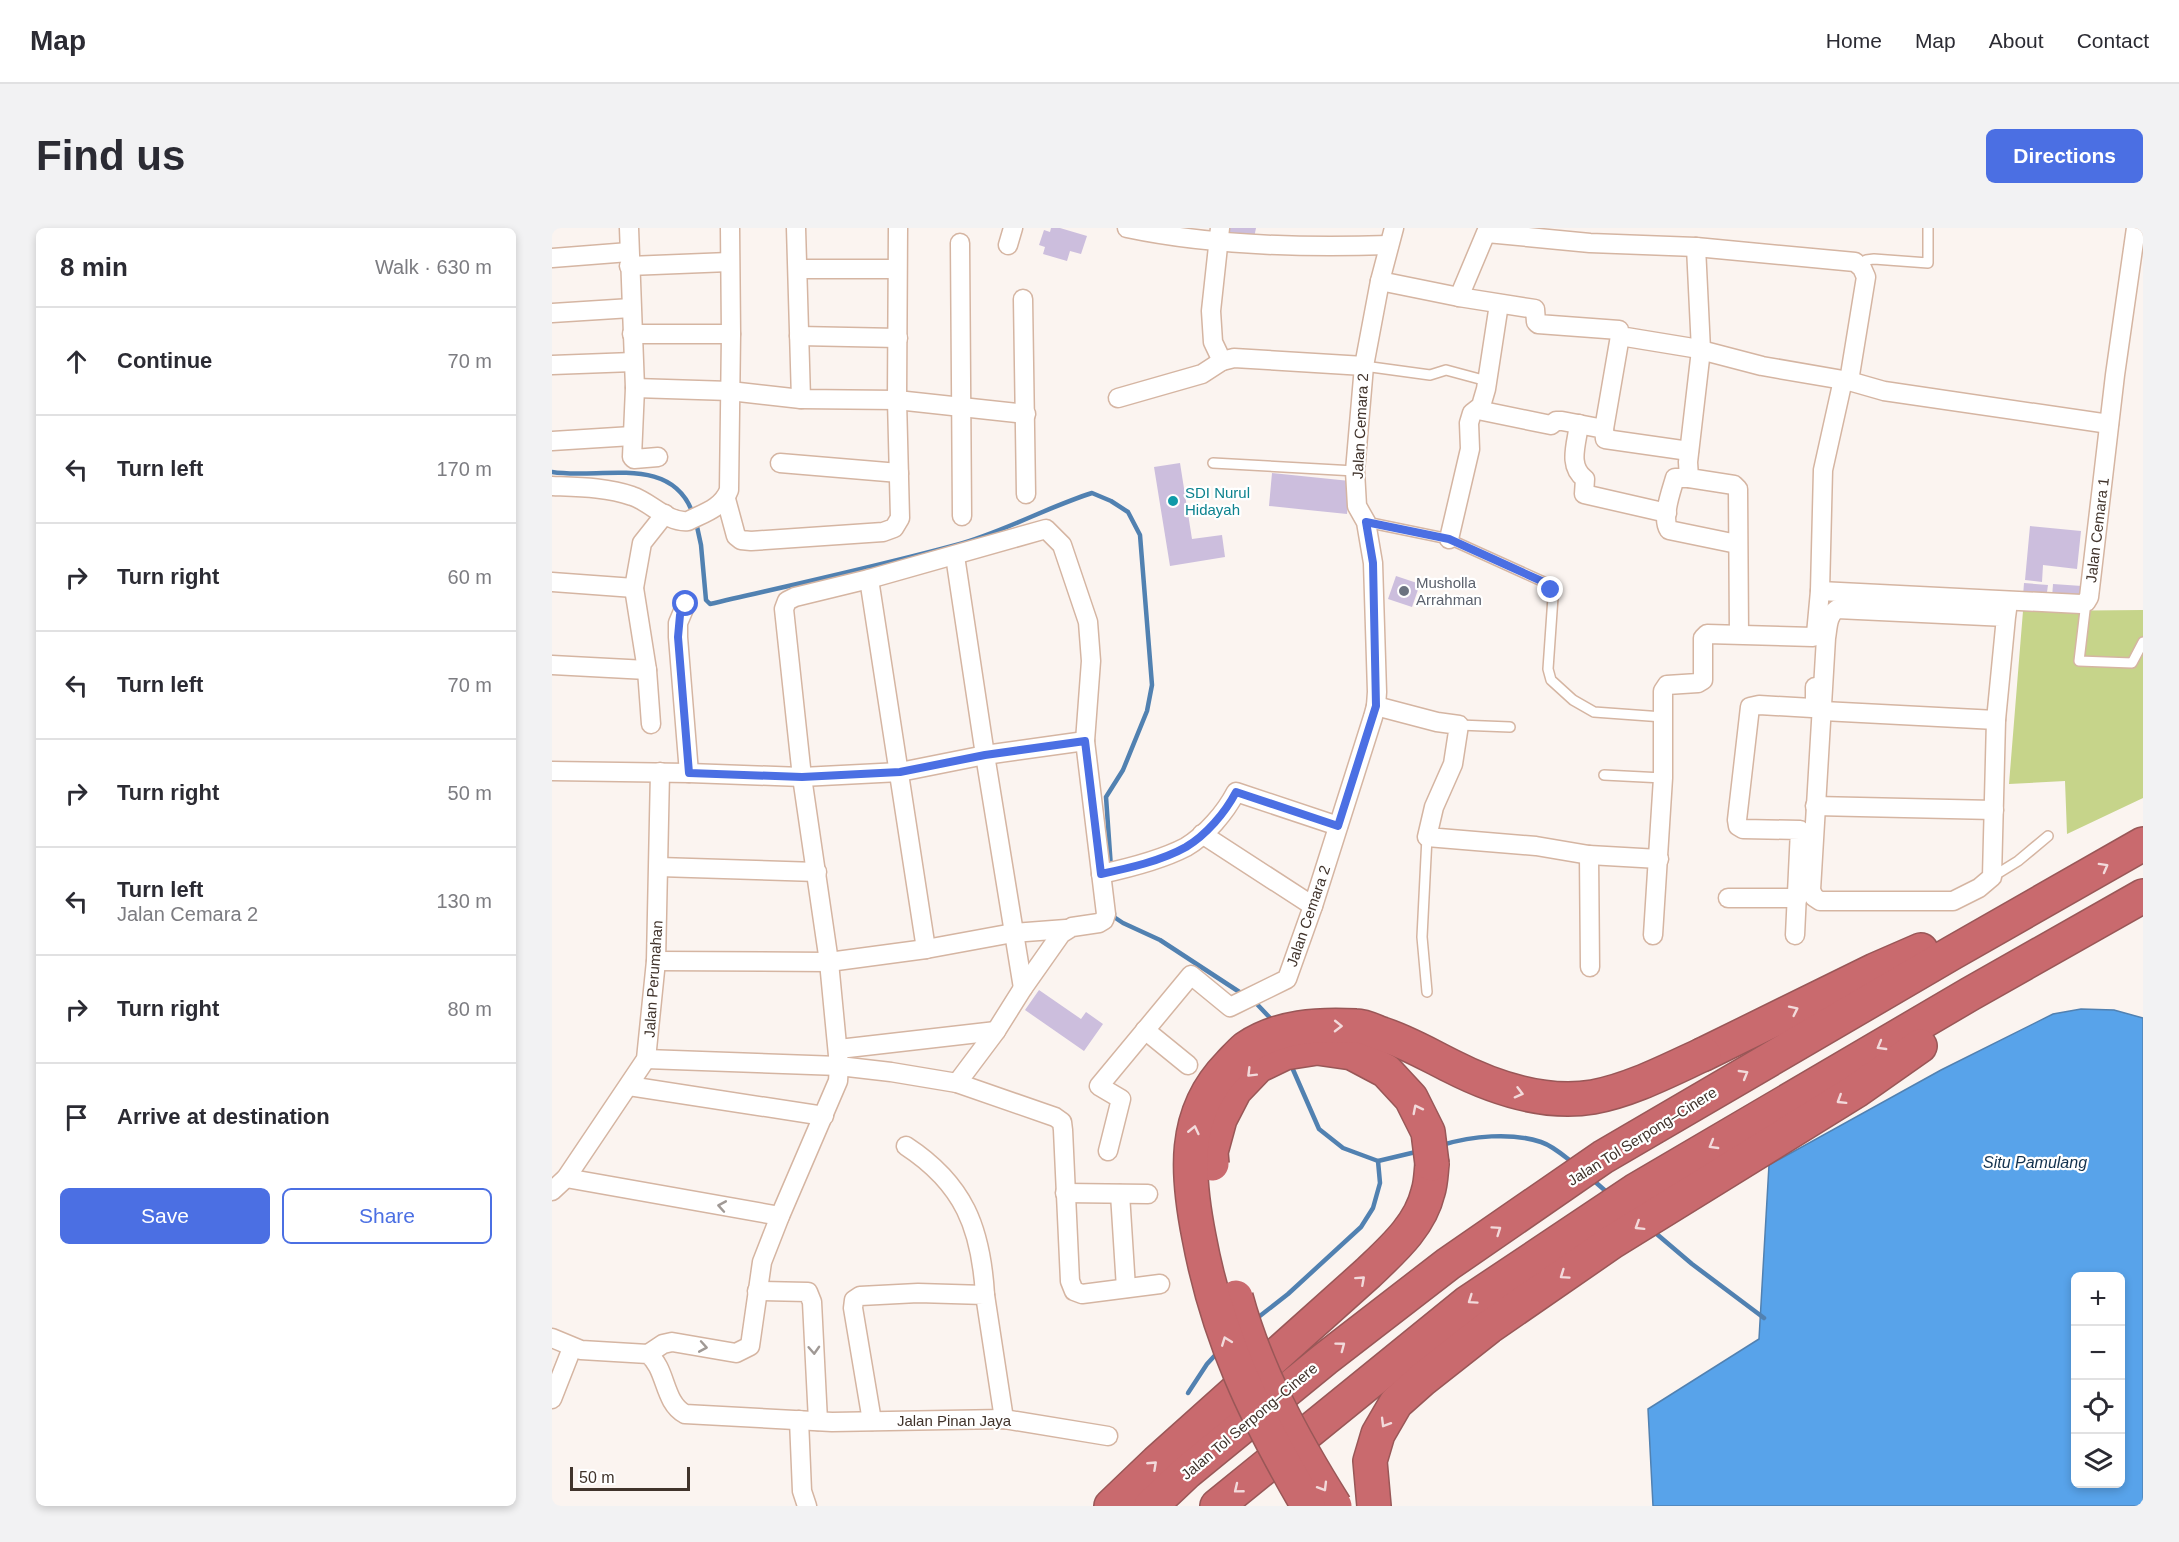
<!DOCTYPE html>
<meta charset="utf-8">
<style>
:root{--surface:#fff;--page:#f2f2f3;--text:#2b2b33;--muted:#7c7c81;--line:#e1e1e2;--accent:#4b6fe3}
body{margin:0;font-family:Arial,sans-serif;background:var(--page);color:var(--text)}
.controls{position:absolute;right:18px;bottom:18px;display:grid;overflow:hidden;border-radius:9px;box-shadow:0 3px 9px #0003}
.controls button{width:54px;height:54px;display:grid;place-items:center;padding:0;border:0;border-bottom:2px solid var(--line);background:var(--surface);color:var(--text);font:30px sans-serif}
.scale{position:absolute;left:18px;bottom:15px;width:120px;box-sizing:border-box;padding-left:6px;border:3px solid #40332b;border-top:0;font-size:16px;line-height:21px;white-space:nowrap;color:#40332b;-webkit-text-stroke:4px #fff;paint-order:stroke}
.stop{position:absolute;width:18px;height:18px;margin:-14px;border:4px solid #4b6fe3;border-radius:50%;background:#fff}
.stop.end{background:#4b6fe3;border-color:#fff;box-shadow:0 2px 6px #0008}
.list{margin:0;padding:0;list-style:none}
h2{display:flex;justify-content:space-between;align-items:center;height:78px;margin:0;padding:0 24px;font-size:26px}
h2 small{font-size:20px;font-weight:400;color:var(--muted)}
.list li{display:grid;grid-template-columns:39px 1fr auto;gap:18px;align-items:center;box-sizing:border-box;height:108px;padding:0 24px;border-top:2px solid var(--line)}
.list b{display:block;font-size:22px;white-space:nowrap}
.list p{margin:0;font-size:20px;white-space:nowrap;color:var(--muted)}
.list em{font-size:20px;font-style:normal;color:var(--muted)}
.actions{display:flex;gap:12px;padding:18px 24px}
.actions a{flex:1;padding:14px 0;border:2px solid var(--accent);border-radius:9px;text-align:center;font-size:21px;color:var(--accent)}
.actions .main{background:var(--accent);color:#fff}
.icon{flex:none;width:33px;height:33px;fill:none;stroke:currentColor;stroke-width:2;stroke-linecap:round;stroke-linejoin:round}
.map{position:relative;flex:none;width:1591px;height:1278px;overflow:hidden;border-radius:9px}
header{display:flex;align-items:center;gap:36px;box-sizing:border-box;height:84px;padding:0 30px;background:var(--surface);border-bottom:2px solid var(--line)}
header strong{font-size:28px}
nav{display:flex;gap:33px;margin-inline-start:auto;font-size:21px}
.intro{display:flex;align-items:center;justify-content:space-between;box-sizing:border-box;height:144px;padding:0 36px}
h1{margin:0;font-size:42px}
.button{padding:15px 27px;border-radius:9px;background:var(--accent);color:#fff;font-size:21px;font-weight:700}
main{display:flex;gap:36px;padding:0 36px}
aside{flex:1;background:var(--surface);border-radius:9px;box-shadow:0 3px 9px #0003}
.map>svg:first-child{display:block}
.green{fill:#c6d48a}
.water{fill:#58a3ea;stroke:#5181b1;stroke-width:1.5;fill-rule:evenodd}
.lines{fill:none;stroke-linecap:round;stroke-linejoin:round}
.stream{stroke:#5181b1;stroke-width:4.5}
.building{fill:#ccbedd}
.lane-casing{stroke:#d5b5a2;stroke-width:12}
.street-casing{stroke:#d5b5a2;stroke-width:21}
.highway-casing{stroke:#995757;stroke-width:36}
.lane{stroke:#fff;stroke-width:9}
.street{stroke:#fff;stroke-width:18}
.highway{stroke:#c96a6e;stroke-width:33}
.highway-bridge-casing{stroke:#995757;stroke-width:36;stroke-linecap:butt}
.highway-bridge{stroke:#c96a6e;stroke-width:33}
.oneway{stroke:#f2dadb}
.oneway2{stroke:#a09995}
.route{stroke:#4b6fe3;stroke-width:8}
.culture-dot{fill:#0f9aa8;stroke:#fff;stroke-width:2}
.worship-dot{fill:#6b7280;stroke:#fff;stroke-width:2}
.labels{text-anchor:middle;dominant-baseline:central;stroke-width:4.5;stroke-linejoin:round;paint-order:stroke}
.street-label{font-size:15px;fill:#40332b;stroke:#fff}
.culture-label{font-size:15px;fill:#0d838f;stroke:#fff;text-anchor:start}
.worship-label{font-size:15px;fill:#5b616d;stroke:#fff;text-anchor:start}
.water-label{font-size:16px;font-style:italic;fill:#13324e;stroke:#fff}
</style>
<header>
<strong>Map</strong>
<nav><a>Home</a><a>Map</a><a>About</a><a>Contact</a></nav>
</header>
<div class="intro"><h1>Find us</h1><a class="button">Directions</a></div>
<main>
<aside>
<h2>8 min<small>Walk · 630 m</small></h2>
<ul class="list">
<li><svg class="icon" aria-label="ahead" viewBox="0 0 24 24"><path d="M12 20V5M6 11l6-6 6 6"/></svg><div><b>Continue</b></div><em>70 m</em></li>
<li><svg class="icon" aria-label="left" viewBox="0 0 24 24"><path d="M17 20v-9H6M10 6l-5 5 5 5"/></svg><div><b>Turn left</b></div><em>170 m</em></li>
<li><svg class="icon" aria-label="right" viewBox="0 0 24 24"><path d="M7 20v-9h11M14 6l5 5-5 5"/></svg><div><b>Turn right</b></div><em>60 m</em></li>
<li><svg class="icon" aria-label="left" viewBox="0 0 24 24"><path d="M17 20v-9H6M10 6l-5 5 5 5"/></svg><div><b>Turn left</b></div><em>70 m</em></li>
<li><svg class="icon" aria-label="right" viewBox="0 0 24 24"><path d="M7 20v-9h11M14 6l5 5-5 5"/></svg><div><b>Turn right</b></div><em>50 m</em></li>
<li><svg class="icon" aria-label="left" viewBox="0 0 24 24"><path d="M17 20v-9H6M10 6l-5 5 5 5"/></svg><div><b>Turn left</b><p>Jalan Cemara 2</p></div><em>130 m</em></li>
<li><svg class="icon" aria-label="right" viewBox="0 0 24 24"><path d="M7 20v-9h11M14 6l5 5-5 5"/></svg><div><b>Turn right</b></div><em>80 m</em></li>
<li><svg class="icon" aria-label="arrive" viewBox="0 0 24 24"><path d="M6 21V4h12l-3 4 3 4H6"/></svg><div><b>Arrive at destination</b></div></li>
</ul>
<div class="actions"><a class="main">Save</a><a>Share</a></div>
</aside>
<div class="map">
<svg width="1591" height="1278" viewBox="0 0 1591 1278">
<rect width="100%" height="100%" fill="#fbf4f0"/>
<!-- green -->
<path class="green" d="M 1591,382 L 1591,570 L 1515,606 L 1513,553 L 1457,556 L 1471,383 Z"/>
<!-- water -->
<path class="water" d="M 1529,781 L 1562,782 L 1591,790 L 1591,1278 L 1101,1278 L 1096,1181 L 1207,1111 L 1217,937 L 1389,842 L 1501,786 ZM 1524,1048 L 1568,1048 L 1568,1256 L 1524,1256 Z"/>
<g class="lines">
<!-- stream -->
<g class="stream">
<path d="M 0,244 C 47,252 120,225 141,286"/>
<path d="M 144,294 L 149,317 L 154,372 L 158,376 C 240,357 323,339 404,317 C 452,304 493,280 540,265 L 559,273 L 576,284 L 588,307 L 600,457 L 595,483 L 571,542 L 554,569 L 559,640"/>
<path d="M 562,685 L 562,689 L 571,695 L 608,712 L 692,767"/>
<path d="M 702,773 L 721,793"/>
<path d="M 739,837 L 767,901 L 791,920 L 826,933 L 868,923"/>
<path d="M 890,917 C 920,908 959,904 989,914 C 1001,918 1011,927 1021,935"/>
<path d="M 1041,952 L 1057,966"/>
<path d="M 1100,1002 L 1140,1036 L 1212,1090"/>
<path d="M 704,1091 L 736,1066 L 809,999 L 821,980 L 828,955 L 826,933"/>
<path d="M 636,1165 L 655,1136 L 666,1124"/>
</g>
</g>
<!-- building -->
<g class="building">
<path d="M 499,0 L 508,0 L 535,8 L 529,26 L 518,23 L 515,33 L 491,26 L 493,19 L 487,17 L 492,2 L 498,4 Z"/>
<path d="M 674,0 L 704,0 L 702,10 L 673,5 Z"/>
<path d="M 628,235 L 640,311 L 670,307 L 673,329 L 618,338 L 602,239 Z"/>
<path d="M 720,245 L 798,253 L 795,286 L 717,278 Z"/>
<path d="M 1478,298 L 1529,303 L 1525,341 L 1491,337 L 1490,354 L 1473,352 Z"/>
<path d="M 844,348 L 868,356 L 860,379 L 836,371 Z"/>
<path d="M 1472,355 L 1496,357 L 1494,371 L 1471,368 Z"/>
<path d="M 1501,356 L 1530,358 L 1528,373 L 1500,370 Z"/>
<path d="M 487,762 L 529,791 L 534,784 L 551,796 L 532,823 L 473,782 Z"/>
</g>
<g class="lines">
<defs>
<g id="lane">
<path d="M 1310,40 L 1314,32 L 1322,31 L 1376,35 L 1376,0"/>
<path d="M 812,138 L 878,147 L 894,142 L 935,153"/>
<path d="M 661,235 L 803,243"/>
<path d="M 814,294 L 897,311 L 994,355 L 1001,369 L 996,441 L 999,452 L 1021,472 L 1042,484 L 1111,489"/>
<path d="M 1534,374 L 1527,433 L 1580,435 L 1591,414"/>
<path d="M 907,497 L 958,499"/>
<path d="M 1052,547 L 1111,550"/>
<path d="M 1440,649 L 1466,633 L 1496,608"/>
<path d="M 875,764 L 870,709 L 875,609"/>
</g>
<g id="street">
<path d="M 77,0 L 83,160 L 80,229 L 82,231 L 106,229"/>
<path d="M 244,0 L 249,171"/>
<path d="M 575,0 C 660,18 751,20 837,17"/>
<path d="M 668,0 L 659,83 L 661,114 L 670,133 L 682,130 L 812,138"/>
<path d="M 935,5 L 1038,15 L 1144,19 L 1303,34 L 1310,40 L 1314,49 L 1297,153"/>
<path d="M 408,15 L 410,288"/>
<path d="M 456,17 L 461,0"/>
<path d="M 1144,19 L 1149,122 L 1136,234 L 1137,250 L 1182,257 L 1186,261 L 1187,406"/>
<path d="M 0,30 L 77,24"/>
<path d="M 77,38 L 177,34"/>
<path d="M 246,41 L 345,41"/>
<path d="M 828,53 L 907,69 L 983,81 L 984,94 L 986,96 L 1067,102 L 1068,108 L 1141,120 L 1210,138 L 1297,153 L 1332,163 L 1557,196"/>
<path d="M 907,69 L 936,0"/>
<path d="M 471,71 L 474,266"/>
<path d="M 0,85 L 79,80"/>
<path d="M 80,106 L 179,106"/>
<path d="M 247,108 L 346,110"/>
<path d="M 0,137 L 81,134"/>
<path d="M 83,160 L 178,163 L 249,171 L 345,172 L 474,186"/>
<path d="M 566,170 L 650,146 L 670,133"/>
<path d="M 926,182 L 999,197 L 1004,193 L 1010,193 L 1052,201 L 1053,211 L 1137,223"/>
<path d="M 1027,196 C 1025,215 1015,238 1033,251 L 1032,266 L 1115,285"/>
<path d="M 1052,201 L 1068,108"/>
<path d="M 0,213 L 80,208"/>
<path d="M 228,235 L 347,245"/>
<path d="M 1137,250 L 1123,250 C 1119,264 1109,290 1117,302 L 1185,316"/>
<path d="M 0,258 C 26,259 55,259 80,268 C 99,274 115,295 136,293 C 152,285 170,280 177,262 L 179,106 L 178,0"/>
<path d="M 174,271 L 184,308 L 189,312 L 199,313 L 331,304 L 342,300 L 348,290 L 345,172 L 346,0"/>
<path d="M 897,311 L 918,221 L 917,195 L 920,185 L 929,178 L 934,161 L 947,76"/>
<path d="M 403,328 L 433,527 L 471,760"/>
<path d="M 317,351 L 374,721"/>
<path d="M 0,354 L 82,360"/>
<path d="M 1268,363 L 1529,376 L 1534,374 L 1537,369 L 1563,147 L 1584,0"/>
<path d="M 134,376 L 126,395 L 126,409 L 137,545"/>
<path d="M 1454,389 L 1285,381 C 1275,388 1276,399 1274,410 L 1259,662 L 1262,669 L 1268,673 L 1401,673 L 1427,660 L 1440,649 L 1444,492 L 1454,389 L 1456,374"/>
<path d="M 0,437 L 95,442"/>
<path d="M 824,478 L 885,494 L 907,497 L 901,536 L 882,579 L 875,609 L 984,618 L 1037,627 L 1107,631"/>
<path d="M 1271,483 L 1444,492"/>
<path d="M 99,496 L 95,442 L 82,360 L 90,315 L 113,286"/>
<path d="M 0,543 L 137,545 L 250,549 L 348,544 L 433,527 L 533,513"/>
<path d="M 1263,578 L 1442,582"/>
<path d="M 650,606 L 761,678"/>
<path d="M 1037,627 L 1038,739"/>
<path d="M 107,639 L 265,644"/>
<path d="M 549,646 C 577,640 609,632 634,619 C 654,607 673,585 684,564 L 786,598"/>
<path d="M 1176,670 L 1246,670"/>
<path d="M 1101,707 L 1111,550 L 1111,463 L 1115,457 L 1146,455 L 1151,452 L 1151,410 L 1155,406 L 1261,409 L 1264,406 L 1268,363 L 1271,242 L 1291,152"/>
<path d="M 1243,707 L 1248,602 L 1191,601 L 1186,598 L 1185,592 L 1198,479 L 1207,477 L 1260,480 L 1263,477 L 1263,459"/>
<path d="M 104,733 L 277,734 L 374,721 L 461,705 L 514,701"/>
<path d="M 593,802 L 636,837"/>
<path d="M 287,821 L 444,803"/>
<path d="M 94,831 L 287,838 L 339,844 L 405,855 L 503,889 L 510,894 L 511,902 L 518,1053 L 522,1063 L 530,1066 L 608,1056"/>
<path d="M 77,858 L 272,888"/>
<path d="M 354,918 C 412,956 429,1000 433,1067"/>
<path d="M 556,923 L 569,871 L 547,858 L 639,747 L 678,779 L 735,751 L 761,678 L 821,489 L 824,478 L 825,464 L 821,335 L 814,294 L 805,278 L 803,243 L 812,138 L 828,53 L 842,0"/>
<path d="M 14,950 L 228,988"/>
<path d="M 0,963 L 14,950 L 94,831 L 104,733 L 108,544"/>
<path d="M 513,965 L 596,966"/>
<path d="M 568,966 L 574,1060"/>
<path d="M 205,1063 L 256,1064 L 260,1074 L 266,1193"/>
<path d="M 0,1110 L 29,1122 L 96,1126 C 115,1141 111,1174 133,1186 L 280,1194 L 452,1191 L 556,1208"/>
<path d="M 96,1126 L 111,1116 L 120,1114 L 184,1125 L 198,1118 L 210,1034 L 228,988 L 286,853 L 287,838 L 277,734 L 250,549 L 232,381 L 235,373 L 243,369 L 317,351 L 494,301 L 510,317 L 536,394 L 539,433 L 533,513 L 554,686 L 552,692 L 547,695 L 520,699 L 509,706 L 471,760 L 444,803 L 405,855"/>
<path d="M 0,1171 L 20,1120"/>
<path d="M 247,1192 L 250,1263 L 255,1278"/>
<path d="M 320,1193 L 301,1080 L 302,1072 L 308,1068 L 366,1065 L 433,1067 L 452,1191"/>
</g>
<g id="highway">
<path d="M 1152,826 L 1323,742 L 1369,722"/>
<path d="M 559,1278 L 605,1234 L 816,1045 C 840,1022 868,998 876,964 C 879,955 879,945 880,936"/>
<path d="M 599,1278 L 635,1244 L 773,1131 L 896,1036 L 1051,929 L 1400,725 L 1591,616"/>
<path d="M 665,1278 L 915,1075 L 1084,962 L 1418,766 L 1591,668"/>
<path d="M 822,1278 L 818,1233 L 826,1206 L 844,1175 L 871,1151 L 937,1099 L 1060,1014 L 1304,863 L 1368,818"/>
</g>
</defs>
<!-- lane casing -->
<use href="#lane" class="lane-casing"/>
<!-- street casing -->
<use href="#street" class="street-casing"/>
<!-- highway casing -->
<use href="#highway" class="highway-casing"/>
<!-- lane -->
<use href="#lane" class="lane"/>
<!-- street -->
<use href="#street" class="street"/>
<!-- highway -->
<use href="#highway" class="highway"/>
<defs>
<g id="highway-bridge">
<path d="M 660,936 L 659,924 L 668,891 L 683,862 L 706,838 L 733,825 L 765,820 L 800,825 L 834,843 L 859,870 L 876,904 L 880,936"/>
<path d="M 684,1069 C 704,1143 742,1213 783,1278"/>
<path d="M 756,1278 C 704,1189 666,1111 647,1009 C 635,948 629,886 677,837 C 682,832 688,825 694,820 C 726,798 767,796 804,798 C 812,798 820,802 827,805 C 853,813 875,826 899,838 C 942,860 992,877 1041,869 C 1079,862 1117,842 1152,826"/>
</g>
</defs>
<!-- highway-bridge casing -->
<use href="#highway-bridge" class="highway-bridge-casing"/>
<!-- highway-bridge -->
<use href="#highway-bridge" class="highway-bridge"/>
</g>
<!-- one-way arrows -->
<defs><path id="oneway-chevron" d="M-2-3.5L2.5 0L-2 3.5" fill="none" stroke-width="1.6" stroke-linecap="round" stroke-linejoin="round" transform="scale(1.5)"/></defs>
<g class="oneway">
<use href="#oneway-chevron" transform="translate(1552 639) rotate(-29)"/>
<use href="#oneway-chevron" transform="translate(1242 782) rotate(-26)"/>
<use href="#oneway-chevron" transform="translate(786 798) rotate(1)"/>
<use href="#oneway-chevron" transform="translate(1329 818) rotate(150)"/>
<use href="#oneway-chevron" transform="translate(699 845) rotate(135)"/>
<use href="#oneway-chevron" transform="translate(1192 846) rotate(-30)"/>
<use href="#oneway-chevron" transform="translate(967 865) rotate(15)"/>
<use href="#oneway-chevron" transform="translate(1289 872) rotate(148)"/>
<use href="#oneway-chevron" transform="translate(865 881) rotate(-117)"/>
<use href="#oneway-chevron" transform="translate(642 902) rotate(-77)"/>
<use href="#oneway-chevron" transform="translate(1161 917) rotate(150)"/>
<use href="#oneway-chevron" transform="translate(1087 998) rotate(148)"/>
<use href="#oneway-chevron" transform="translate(945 1002) rotate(-35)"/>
<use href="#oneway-chevron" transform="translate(1012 1047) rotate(145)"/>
<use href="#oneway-chevron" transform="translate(809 1052) rotate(-42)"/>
<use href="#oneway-chevron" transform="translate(920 1072) rotate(145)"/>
<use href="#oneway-chevron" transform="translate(674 1113) rotate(-111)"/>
<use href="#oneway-chevron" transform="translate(789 1118) rotate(-37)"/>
<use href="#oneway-chevron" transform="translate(833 1195) rotate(121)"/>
<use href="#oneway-chevron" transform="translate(601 1237) rotate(-43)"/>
<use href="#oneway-chevron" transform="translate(771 1259) rotate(59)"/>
<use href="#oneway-chevron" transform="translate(686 1261) rotate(141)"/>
</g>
<g class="oneway2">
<use href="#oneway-chevron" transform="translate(170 978) rotate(-170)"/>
<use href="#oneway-chevron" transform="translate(151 1119) rotate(10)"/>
<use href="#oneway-chevron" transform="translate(262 1122) rotate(87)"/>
</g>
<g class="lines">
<!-- route -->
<path class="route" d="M 134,376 L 128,387 L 126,409 L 137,545 L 250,549 L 348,544 L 433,527 L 533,513 L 549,646 C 577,640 609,633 634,619 C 654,607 673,585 684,564 L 786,598 L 824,478 L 821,335 L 814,294 L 897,311 L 994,355 L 999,362"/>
</g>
<!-- markers -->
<circle class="culture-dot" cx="621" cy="273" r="6"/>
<circle class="worship-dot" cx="852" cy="363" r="6"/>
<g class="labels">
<!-- street labels -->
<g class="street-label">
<text transform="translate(808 198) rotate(-87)">Jalan Cemara 2</text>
<text transform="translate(1545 302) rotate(-83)">Jalan Cemara 1</text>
<text transform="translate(756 688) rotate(-71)">Jalan Cemara 2</text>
<text transform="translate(101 751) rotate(-86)">Jalan Perumahan</text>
<text transform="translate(1090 908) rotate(-32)">Jalan Tol Serpong–Cinere</text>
<text x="402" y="1192">Jalan Pinan Jaya</text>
<text transform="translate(697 1193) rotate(-40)">Jalan Tol Serpong–Cinere</text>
</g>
<!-- culture labels -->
<g class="culture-label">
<text x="633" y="264">SDI Nurul<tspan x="633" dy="17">Hidayah</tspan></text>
</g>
<!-- worship labels -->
<g class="worship-label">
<text x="864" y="354">Musholla<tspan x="864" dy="17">Arrahman</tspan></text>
</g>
<!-- water labels -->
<g class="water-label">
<text x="1483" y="934">Situ Pamulang</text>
</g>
</g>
</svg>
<div class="controls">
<button>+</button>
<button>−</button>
<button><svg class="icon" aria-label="locate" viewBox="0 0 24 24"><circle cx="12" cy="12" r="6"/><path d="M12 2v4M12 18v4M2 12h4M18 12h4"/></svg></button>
<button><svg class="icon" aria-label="layers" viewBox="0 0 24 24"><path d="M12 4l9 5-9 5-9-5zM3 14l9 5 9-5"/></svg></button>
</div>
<div class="scale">50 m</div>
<div class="stop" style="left:134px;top:376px"></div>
<div class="stop end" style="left:999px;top:362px"></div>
</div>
</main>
